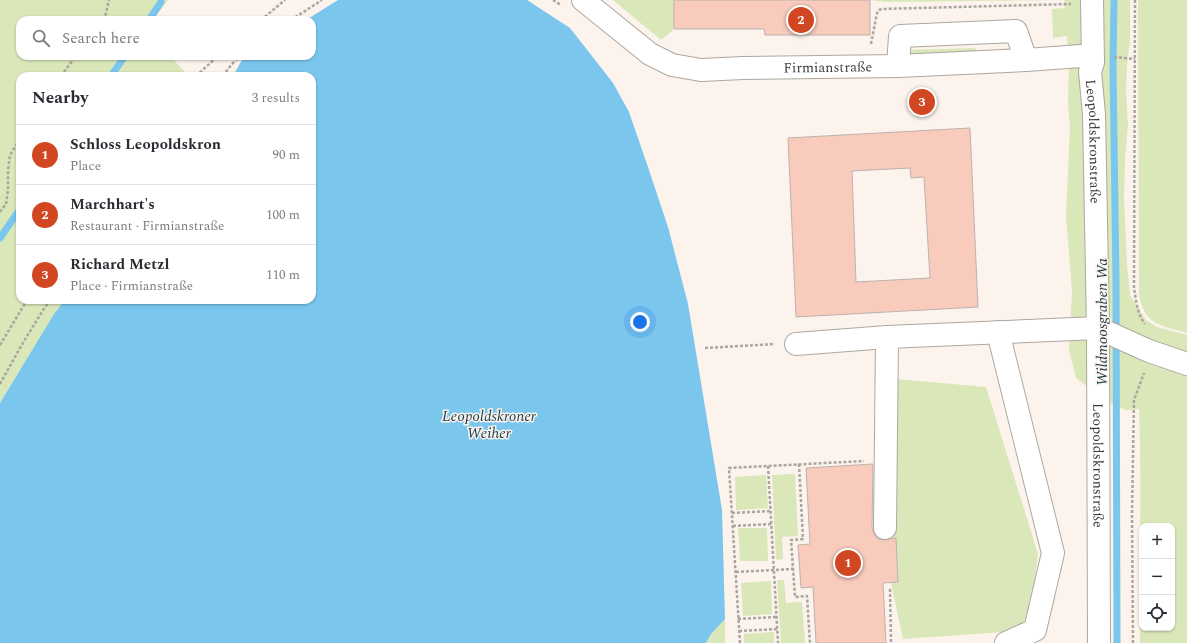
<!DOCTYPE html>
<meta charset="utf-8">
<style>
:root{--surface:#fff;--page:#f2f2f3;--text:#2b2b33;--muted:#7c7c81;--line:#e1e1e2;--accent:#d04721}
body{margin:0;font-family:Spectral,serif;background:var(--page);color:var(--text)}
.controls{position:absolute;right:12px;bottom:12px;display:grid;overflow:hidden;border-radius:8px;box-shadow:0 1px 3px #0004}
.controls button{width:36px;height:36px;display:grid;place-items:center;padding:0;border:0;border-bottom:1px solid var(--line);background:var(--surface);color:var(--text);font:20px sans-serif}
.you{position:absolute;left:640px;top:322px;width:14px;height:14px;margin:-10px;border:3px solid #fff;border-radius:50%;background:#1a73e8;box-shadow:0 0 0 6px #1a73e833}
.badge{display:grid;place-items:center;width:26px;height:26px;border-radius:50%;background:var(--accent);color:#fff;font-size:13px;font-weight:700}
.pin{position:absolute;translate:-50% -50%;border:2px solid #fff;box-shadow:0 1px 4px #0006}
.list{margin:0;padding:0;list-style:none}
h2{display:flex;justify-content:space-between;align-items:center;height:52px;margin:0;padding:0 16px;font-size:17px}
h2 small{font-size:13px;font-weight:400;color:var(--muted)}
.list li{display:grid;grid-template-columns:26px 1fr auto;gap:12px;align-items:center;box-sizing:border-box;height:60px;padding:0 16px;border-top:1px solid var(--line)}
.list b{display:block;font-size:15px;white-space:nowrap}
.list p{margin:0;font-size:13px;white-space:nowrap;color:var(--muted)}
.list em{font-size:13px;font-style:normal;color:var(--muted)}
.icon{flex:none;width:22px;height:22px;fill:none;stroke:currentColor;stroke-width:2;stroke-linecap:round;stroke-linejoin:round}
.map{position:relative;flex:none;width:1187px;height:643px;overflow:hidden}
.search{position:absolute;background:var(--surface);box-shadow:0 1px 3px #0004;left:16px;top:16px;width:300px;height:44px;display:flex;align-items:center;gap:10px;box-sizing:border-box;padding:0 14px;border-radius:12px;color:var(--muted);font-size:15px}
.panel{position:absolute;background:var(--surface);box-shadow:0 1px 3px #0004;left:16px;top:72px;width:300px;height:232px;border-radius:12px}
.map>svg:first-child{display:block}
.green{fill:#dae7b8;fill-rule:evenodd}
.water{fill:#7ac6ed}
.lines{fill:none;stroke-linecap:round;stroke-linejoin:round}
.stream{stroke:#7ac6ed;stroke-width:7}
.building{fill:#f8cbbc;stroke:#bcb2ae;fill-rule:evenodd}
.minor-casing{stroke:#aea7a0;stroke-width:24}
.path{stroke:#aba5a0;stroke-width:2.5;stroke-dasharray:3 2;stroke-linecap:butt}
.minor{stroke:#fff;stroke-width:22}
.labels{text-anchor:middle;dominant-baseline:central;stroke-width:3;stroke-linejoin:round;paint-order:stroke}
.street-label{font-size:14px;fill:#3d3a37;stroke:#fbf3ec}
.water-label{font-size:15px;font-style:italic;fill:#193b4c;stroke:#fbf3ec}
</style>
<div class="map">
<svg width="1187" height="643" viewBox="0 0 1187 643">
<rect width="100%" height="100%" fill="#fbf3ec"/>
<!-- green -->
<g class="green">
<path d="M 0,0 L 168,0 L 153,20 L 20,20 L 20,56 L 170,56 L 185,72 L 191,76 L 20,76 L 20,300 L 65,300 L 54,314 L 0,403 Z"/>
<path d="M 613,0 L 1130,0 L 1130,40 L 1127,65 L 1126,91 L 1128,126 L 1125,159 L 1124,199 L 1127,265 L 1130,295 L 1146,320 L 1157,327 L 1187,335 L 1187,643 L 1140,643 C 1139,565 1142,487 1139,409 L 1126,410 L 1106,401 L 1076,378 L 1069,350 L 1072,291 L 1066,216 L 1070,128 L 1068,102 L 1069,67 L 1067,36 L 1053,38 L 1052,9 L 1065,8 L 1064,0 L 886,2 L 870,0 L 870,35 L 765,35 L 764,29 L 674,29 L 661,40 ZM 1142,526 L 1172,526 L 1172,628 L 1142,628 Z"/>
<path d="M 1138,0 L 1187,0 L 1187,333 C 1161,325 1146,326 1139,296 Z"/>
<path d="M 974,48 L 977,50 L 976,52 L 908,56 L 908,50 Z"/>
<path d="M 896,379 L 986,387 L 1038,554 L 1031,609 L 1018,631 L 903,639 L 891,583 L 898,582 L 896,538 L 889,538 Z"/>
<path d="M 795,474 L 798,536 L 782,537 L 783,559 L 776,560 L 772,475 Z"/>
<path d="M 766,475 L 768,508 L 736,510 L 735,477 Z"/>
<path d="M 738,528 L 767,528 L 768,561 L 740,561 Z"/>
<path d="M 777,580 L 784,580 L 786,603 L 802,602 L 805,643 L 781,643 Z"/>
<path d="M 771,581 L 772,614 L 743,616 L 741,583 Z"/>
<path d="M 725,619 L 725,643 L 706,643 L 711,634 Z"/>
<path d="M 774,632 L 774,643 L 744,643 L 744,634 Z"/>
</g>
<!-- water -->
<path class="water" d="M 338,0 L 527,0 L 570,28 L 613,83 L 629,112 L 649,170 L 668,227 L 688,304 L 722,510 L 725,619 L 711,634 L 706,643 L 0,643 L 0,403 L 54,314 L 65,300 L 312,300 L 312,76 L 233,76 L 243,58 L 245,56 L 312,56 L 312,20 L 306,20 Z"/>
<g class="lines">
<!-- stream -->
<g class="stream">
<path d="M 1114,0 L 1113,66 L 1116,281 L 1117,643"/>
<path d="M 149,20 L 161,2"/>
<path d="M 111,76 L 125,56"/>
<path d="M 0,238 L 20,209"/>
</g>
</g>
<!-- building -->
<g class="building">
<path d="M 674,0 L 870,0 L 870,35 L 765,35 L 764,29 L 674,29 Z"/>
<path d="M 970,128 L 978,307 L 796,317 L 788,138 ZM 910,168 L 911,178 L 924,177 L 930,278 L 856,282 L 852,171 Z"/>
<path d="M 873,464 L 872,528 L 874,534 L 878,539 L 884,540 L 896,538 L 898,582 L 883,583 L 886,643 L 816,643 L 813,587 L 801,588 L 798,545 L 810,544 L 806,468 Z"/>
</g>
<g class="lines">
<defs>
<g id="minor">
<path id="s1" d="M 583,0 L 650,54 L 672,65 L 701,70 L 743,68 L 898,66 L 1026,60 L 1081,56 L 1093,62"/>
<path id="s2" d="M 1092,0 L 1093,62 L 1090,72 L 1094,114 L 1098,328 L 1099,643"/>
<path d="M 898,66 L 900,36 L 1016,31 L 1026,60"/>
<path d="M 998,332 L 1053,553 L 1035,630 L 1006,643"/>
<path d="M 796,344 L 887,337 L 1098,328 L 1149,351 L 1187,364"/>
<path d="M 885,528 L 887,337"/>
</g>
</defs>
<!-- minor casing -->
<use href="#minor" class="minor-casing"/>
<!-- path -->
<g class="path">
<path d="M 553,0 L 561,5"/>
<path d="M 1135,0 L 1134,288 C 1136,300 1137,314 1145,324"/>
<path d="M 103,20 L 105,17 L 109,0"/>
<path d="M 261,20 L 285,0"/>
<path d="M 291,20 L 322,0"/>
<path d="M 871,44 L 877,13 L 879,10 L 882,9 L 1071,4"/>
<path d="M 1114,57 L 1135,59"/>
<path d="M 61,76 L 76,56"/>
<path d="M 196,76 L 218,56"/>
<path d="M 223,76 L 231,65 L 240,56"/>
<path d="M 0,212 L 6,204 L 8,190 L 8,171 L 10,155 L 20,139"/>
<path d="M 0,345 L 27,300"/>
<path d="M 705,348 L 775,344"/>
<path d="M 0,384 L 21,346 L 45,307 L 51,300"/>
<path d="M 799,464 L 803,539 L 791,540 L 795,597 L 807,596 L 810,643"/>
<path d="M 768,466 L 778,643"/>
<path d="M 732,513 L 770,511"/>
<path d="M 733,526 L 771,524"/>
<path d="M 736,572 L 793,569"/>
<path d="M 890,589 L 891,643"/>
<path d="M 738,619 L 776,617"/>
<path d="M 739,631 L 777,629"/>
<path d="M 740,643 L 729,468 L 864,461"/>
<path d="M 1133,643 L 1132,513 L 1134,400 L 1144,373"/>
</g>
<!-- minor -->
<use href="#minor" class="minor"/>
</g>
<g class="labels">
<!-- street labels -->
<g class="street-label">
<text stroke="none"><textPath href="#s1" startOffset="267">Firmianstraße</textPath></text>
<text stroke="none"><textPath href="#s2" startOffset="142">Leopoldskronstraße</textPath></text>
<text stroke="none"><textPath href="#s2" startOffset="466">Leopoldskronstraße</textPath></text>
</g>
<!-- water labels -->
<g class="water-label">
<text transform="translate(1102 322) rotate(-90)">Wildmoosgraben Wa</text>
<text x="489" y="416">Leopoldskroner<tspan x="489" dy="17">Weiher</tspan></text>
</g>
</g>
</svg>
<div class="controls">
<button>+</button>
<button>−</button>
<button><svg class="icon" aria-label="locate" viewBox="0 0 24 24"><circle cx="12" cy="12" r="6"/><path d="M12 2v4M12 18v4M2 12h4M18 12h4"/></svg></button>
</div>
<div class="you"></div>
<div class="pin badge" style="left:848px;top:563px">1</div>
<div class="pin badge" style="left:801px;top:20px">2</div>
<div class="pin badge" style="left:922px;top:102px">3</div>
<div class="search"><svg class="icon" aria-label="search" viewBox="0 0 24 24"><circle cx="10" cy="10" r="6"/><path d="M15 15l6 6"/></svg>Search here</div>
<section class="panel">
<h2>Nearby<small>3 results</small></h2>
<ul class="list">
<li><span class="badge">1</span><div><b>Schloss Leopoldskron</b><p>Place</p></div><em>90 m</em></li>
<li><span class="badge">2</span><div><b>Marchhart's</b><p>Restaurant · Firmianstraße</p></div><em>100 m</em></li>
<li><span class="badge">3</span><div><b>Richard Metzl</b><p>Place · Firmianstraße</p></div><em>110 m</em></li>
</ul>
</section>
</div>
